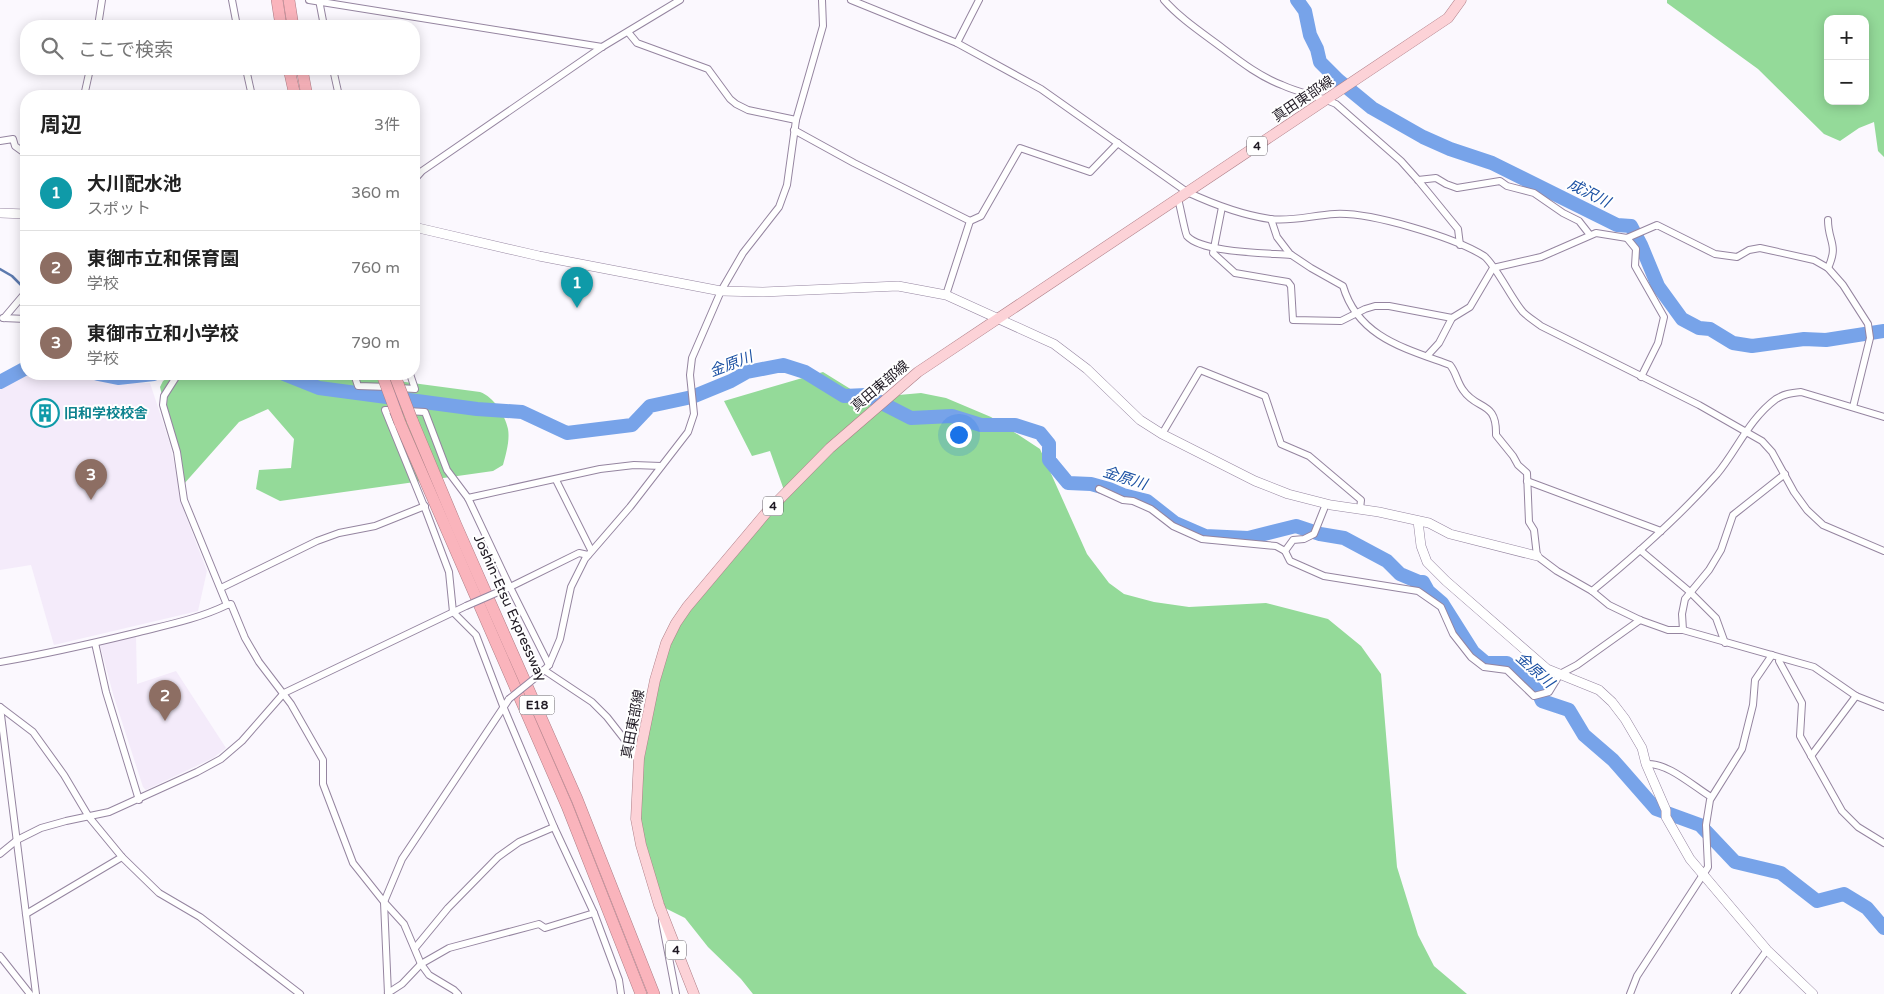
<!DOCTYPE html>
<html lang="ja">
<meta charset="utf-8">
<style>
:root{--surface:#fff;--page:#f6f6f6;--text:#222;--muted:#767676;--line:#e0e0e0;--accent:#a14ab6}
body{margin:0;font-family:"Varela Round","Noto Sans JP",sans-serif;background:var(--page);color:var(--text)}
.controls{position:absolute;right:15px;top:15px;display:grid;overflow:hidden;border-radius:10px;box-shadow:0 2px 12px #0003}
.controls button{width:45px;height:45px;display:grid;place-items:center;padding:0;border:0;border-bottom:1px solid var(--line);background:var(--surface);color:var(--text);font:25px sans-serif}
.you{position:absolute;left:958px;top:434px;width:18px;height:18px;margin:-12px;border:4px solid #fff;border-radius:50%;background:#1a73e8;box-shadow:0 0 0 8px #1a73e833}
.badge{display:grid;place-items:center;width:32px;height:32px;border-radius:50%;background:var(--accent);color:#fff;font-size:16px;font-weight:700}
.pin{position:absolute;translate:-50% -41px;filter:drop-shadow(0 1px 2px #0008)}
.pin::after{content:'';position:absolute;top:26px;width:18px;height:15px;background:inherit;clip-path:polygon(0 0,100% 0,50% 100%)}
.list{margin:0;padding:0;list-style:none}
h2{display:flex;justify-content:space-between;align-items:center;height:65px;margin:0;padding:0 20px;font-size:21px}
h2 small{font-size:16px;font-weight:400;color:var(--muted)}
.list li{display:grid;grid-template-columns:32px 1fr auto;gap:15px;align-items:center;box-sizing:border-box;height:75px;padding:0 20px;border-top:1px solid var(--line)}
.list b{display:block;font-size:19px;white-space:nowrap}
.list p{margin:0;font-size:16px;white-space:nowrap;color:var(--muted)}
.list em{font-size:16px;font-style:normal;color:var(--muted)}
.icon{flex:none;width:28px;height:28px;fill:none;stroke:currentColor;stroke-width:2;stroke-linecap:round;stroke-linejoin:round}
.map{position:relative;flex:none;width:1884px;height:994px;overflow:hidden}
.search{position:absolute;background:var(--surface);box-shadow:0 2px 12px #0003;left:20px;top:20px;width:400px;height:55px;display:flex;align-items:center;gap:12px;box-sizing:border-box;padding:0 18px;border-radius:20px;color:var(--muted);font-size:19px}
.panel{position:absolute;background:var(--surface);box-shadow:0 2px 12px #0003;left:20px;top:90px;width:400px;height:290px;border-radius:20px}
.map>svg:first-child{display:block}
.built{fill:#f4ebfa}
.forest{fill:#94da99;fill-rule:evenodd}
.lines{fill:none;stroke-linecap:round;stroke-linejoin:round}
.stream{stroke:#5d7aae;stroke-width:2.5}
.river{stroke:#77a3e9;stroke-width:14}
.street-casing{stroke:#9585a0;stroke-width:8}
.secondary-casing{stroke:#9585a0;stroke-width:10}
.primary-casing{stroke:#ae7e87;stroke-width:11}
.highway-casing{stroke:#ae7e87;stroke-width:12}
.street{stroke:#fff;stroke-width:6}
.secondary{stroke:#fff;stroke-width:9}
.primary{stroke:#fcd2d7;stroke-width:10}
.highway{stroke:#fab4bc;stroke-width:11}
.street-bridge-casing{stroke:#9585a0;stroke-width:8;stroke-linecap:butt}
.highway-bridge-casing{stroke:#ae7e87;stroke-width:12;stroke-linecap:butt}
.street-bridge{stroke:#fff;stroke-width:6}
.highway-bridge{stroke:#fab4bc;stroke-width:11}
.labels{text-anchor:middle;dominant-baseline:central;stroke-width:4;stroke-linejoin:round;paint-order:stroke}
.shield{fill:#fff;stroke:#635f66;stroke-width:1}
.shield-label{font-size:12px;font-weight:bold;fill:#201a24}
.street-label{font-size:14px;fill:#201a24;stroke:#fff}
.culture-label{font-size:14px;font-weight:bold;fill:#0d838f;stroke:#fff;text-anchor:start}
.water-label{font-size:15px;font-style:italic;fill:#1c51a3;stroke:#fff}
</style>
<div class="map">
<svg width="1884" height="994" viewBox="0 0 1884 994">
<rect width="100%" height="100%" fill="#fbf8fe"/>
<!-- built -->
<g class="built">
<path d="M 27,374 L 87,374 L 115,382 L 150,383 L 170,444 L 185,514 L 207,571 L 198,611 L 54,645 L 31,565 L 0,570 L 0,388 Z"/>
<path d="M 136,635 L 137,684 L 176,671 L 226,748 L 213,758 L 146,790 L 143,787 L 113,694 L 100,645 Z"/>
</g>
<!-- forest -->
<g class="forest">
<path d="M 1667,0 L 1884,0 L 1884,157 L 1878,151 L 1874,122 L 1859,128 L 1840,141 L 1824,134 L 1758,69 L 1667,3 ZM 1828,19 L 1865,19 L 1865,101 L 1828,101 Z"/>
<path d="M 823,372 L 865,398 L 921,393 L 946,398 L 991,417 L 1040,449 L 1087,554 L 1109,583 L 1124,594 L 1154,602 L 1189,607 L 1266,603 L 1328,619 L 1361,646 L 1381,674 L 1397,867 L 1418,935 L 1434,966 L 1467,994 L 753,994 L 741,979 L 708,947 L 685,918 L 659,905 L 641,845 L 637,797 L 655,680 L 676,623 L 785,493 L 770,451 L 752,456 L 724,401 Z"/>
<path d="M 173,374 L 278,374 L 390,380 L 480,392 C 494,397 505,415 508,429 C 510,440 506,454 503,465 L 493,471 L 280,501 L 256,489 L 259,470 L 291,468 L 294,439 L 268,409 L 239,422 L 183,485 L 160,387 L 163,381 Z"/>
</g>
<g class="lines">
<!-- stream -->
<path class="stream" d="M 0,269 L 12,276 L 26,290"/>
<!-- river -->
<g class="river">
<path d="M 1297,0 L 1305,11 L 1310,35 L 1317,49 L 1320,62 L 1338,80 L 1372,108 L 1423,137 L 1450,149 L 1492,163 L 1617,225 L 1631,226 L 1641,245 L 1658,286 L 1682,319 L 1699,328 L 1710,329 L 1733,343 L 1752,346 L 1804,339 L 1826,340 L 1884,331"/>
<path d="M 98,374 L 118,378 L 154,374"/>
<path d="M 284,374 L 319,388 L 477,409 L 522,412 L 567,433 L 632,425 L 650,406 L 692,397 L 731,381 L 747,372 L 783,365 L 805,372 L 844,396 L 866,395 L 911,418 L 952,416 L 981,425 L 1015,425 L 1040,433 L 1049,444 L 1049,460 L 1068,483 L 1091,484 L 1109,489 L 1123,495 L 1147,501 L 1175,523 L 1205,536 L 1248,538 L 1296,526 L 1320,534 L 1344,538 L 1387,561 L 1400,574 L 1419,582 L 1423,582 L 1428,591 L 1442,603 L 1473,652 L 1486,663 L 1507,663 L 1537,690 L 1542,701 L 1569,710 L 1584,735 L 1613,760 L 1656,809 L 1700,825 L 1735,862 L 1781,873 L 1817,901 L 1844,894 L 1867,908 L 1884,928"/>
<path d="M 0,382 L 26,368"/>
</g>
<defs>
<g id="street">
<path d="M 232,0 L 237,26"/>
<path d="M 309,0 L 602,47"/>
<path d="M 319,0 L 324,26"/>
<path d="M 851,0 L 957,43 L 1041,89 L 1187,192 C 1213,204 1242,215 1270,219 C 1292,222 1313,215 1335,214 C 1370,212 1454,237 1484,256 C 1495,264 1512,300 1523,312 C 1528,317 1536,322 1541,326 L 1699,405 L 1762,441 L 1772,452 L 1794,492 L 1807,510 L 1823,525 L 1884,551"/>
<path d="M 1164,0 C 1179,17 1198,30 1217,44 C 1237,59 1258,76 1282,85 C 1299,93 1319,96 1336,104 L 1401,161 L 1418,180 L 1458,229 L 1460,245"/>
<path d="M 98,26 L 102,0"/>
<path d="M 628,32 L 637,43 L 708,69 L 730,99 L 736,104 L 748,110 L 796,120"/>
<path d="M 957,43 L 979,0"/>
<path d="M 246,69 L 252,96"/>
<path d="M 333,69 L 339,96"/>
<path d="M 84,96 L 90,69"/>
<path d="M 794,130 L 854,163 L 970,221 L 946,295"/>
<path d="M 0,141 L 13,139 L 15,146 L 26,154"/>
<path d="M 414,180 L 422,171 L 602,47 L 680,0"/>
<path d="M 1418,180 L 1436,178 L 1446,184 L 1457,188 L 1500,181 L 1507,186 L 1534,193 L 1563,213 L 1579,221 L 1590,235"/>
<path d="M 1178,199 C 1180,205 1185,233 1187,236 C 1202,253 1268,253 1291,255"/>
<path d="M 1222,207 L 1213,253 L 1235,273 L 1288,282 L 1291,286 L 1293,320 L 1341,321 L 1365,309 L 1375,306 L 1389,306 L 1452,318"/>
<path d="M 1271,219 L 1277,237 L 1290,254 L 1311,268 L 1343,286 C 1358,337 1404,348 1450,365 C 1456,372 1457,382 1463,390 C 1477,411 1497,400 1496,435 L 1513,456 L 1518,465 L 1527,473 L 1529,522 L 1534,530 L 1537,556 L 1557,571 L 1592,591 L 1609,605 L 1640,620 L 1668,630 L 1683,630 L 1814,667 L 1856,696 L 1884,707"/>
<path d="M 970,221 L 981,216 L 1020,148 L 1090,172 L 1118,143"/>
<path d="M 1627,238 L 1636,249 L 1635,266 L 1664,317 L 1658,343 L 1641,377"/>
<path d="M 1828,268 C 1839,244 1828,242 1828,220"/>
<path d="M 3,318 L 26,319"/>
<path d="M 4,318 L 26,292"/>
<path d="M 1427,356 L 1439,343 L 1452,318 L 1470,307 L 1493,268 L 1541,257 L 1596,233 L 1627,238 L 1657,225 L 1715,254 L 1737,257 L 1749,250 L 1760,248 L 1814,260 L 1828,268 L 1843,285 L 1868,324 L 1870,338 L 1853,407"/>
<path d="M 178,374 L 164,396 L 163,405 L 177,452 L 184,500 L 227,605 L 231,604 L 245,638 L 259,662 L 291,704 L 323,760 L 323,784 L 353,863 L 384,902 L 404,924 L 421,964 L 429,975 L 454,990 L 458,994"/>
<path d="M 354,374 L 358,386 L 389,387"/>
<path d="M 399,388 L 415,389 L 410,374"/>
<path d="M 396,410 L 385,410 L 426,511 L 449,572 L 453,612 L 476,635 L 503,706 L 554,827 L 594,913 L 619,980 L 621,994"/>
<path d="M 406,411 L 425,412 L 447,470 L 468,498 L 510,587 L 549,665"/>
<path d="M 1162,434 L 1200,370 L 1265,396 L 1281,444 L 1309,456 L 1361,500 L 1360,509"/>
<path d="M 556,480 L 591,550"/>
<path d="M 1527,481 L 1661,531"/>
<path d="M 1099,489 L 1123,500 L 1133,501 L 1151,509 L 1173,526 L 1202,539 L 1276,546 L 1285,551 L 1290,561 L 1324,576 L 1418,591 L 1441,607 L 1453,634 L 1471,657 L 1484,667 L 1507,670 L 1534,696 L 1549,692 L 1560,674 L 1577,665 L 1640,620"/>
<path d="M 468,498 L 600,469 L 634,465 L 661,466"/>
<path d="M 1640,550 L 1690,592 L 1716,618 L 1725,643"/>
<path d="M 1285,551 L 1293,540 L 1304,539 L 1314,534 L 1326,504"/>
<path d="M 221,588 L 317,541 L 339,533 L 375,526 L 425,506"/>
<path d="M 506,589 L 579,553 L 588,555"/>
<path d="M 1592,591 C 1636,555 1679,517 1717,474 C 1737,450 1749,419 1776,399 C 1784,394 1791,393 1801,392 L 1884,417"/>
<path d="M 1683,630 L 1682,614 L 1685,599 L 1709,570 L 1721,550 L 1733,515 L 1785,474"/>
<path d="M 95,643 L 106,692 L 139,800"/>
<path d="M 1780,658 L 1779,661 L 1802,703 L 1800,736 L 1842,811 L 1858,827 L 1884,843"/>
<path d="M 0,662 C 46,654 90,644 135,633 C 167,625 198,619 227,605"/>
<path d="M 544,670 L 592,702 L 607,717 L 639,758"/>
<path d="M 540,674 L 549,665 L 560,639 L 571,587 L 585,559 L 630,507 L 688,432 L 694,414 L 690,375 L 692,358 L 721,291 L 743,253 L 779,207 L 787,185 L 796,120 L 823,26 L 822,0"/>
<path d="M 0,707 L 33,732 L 64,775 L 89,817 L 122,857 L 159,893 L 200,917 L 300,994"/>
<path d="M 0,707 L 36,994"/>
<path d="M 1811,756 L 1856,696"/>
<path d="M 1646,764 C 1667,762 1693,786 1711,797"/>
<path d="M 0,854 L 17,840 L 41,828 L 66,821 L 109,812 L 197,772 L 221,759 L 242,741 L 284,693 L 466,606"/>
<path d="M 26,914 L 122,857"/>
<path d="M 662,921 L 676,994"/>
<path d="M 415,948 L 448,908 L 498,857 L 519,842 L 554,827"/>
<path d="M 0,956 L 30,994"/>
<path d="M 388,993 L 402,984 L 421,964 L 449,948 L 539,924 L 545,928 L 594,913"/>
<path d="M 388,994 L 384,902 L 402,859 L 509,699"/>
<path d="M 1630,994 L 1637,976 L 1708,867 L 1706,825 L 1710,800 L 1742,749 L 1753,705 L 1755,680 L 1772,655"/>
<path d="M 1735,994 L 1767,950"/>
</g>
<g id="secondary">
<path d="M 0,213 L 26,214"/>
<path d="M 414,227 L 539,256 L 721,291 L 763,292 L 898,286 L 946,295 L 1054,344 L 1087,369 L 1140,420 L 1162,434 L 1255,481 L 1288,494 L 1331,505 L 1379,512 L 1429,523 L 1450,534 L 1537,556"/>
<path d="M 1418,521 L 1421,546 L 1427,562 L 1446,581 L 1547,669 L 1599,690 L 1612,702 L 1625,719 L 1642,748 L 1646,764 L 1666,810 L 1666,817 L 1690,859 L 1767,950 L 1813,994"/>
</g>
<path id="primary" d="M 694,994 L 659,905 L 641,845 L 636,819 L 639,758 L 655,680 L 666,643 L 676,623 L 687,607 L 766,513 L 830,448 L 918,372 L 1448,18 L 1461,0"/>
<g id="highway">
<path d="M 277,0 L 281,26"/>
<path d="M 289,0 L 293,26"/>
<path d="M 289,69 L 295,96"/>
<path d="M 302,69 L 307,96"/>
<path d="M 412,420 L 456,525 L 577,799 L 654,994"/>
<path d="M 400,423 L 567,806 L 641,994"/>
</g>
</defs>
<!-- street casing -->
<use href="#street" class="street-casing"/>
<!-- secondary casing -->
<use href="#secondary" class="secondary-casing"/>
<!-- primary casing -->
<use href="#primary" class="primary-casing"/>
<!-- highway casing -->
<use href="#highway" class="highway-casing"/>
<!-- street -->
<use href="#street" class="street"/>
<!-- secondary -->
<use href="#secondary" class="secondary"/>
<!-- primary -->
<use href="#primary" class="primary"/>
<!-- highway -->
<use href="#highway" class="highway"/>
<defs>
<g id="street-bridge">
<path d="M 466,606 L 505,589"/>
<path d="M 509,699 L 540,674"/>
</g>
<g id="highway-bridge">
<path d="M 395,376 L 412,420"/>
<path d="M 383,377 L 400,423"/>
</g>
</defs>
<!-- street-bridge casing -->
<use href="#street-bridge" class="street-bridge-casing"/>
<!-- highway-bridge casing -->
<use href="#highway-bridge" class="highway-bridge-casing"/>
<!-- street-bridge -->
<use href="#street-bridge" class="street-bridge"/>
<!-- highway-bridge -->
<use href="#highway-bridge" class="highway-bridge"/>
</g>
<!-- icons -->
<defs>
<symbol id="building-ring" viewBox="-11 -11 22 22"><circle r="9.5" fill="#fff" stroke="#0f9aa8" stroke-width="1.5"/><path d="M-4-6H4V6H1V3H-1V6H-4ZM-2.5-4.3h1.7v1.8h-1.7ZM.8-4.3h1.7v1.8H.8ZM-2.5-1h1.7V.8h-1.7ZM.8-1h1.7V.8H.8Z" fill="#0f9aa8"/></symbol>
</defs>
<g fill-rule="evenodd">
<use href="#building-ring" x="29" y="397" width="32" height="32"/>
</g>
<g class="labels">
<!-- shield labels -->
<g class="shield">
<rect x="1247" y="136.5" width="20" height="19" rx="4"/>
<rect x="763" y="496.5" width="20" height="19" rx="4"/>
<rect x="519.5" y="695.5" width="35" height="19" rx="4"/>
<rect x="666" y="940.5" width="20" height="19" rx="4"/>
</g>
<g class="shield-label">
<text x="1257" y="146">4</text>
<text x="773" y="506">4</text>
<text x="537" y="705">E18</text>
<text x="676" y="950">4</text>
</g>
<!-- street labels -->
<g class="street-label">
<text transform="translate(1303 99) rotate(-34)">真田東部線</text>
<text transform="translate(880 386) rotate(-40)">真田東部線</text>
<text transform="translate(510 608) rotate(66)">Joshin-Etsu Expressway</text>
<text transform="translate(633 724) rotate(-79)">真田東部線</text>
</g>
<!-- culture labels -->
<g class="culture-label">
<text x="64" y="413">旧和学校校舎</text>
</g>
<!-- water labels -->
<g class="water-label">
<text transform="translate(1589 193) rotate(27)">成沢川</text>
<text transform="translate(731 364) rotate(-21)">金原川</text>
<text transform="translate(1125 478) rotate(18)">金原川</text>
<text transform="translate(1535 670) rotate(42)">金原川</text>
</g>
</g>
</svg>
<div class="controls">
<button>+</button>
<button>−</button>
</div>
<div class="you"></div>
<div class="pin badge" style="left:577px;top:308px;background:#0f9aa8">1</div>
<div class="pin badge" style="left:165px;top:721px;background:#8d6e63">2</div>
<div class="pin badge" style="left:91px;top:500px;background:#8d6e63">3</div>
<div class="search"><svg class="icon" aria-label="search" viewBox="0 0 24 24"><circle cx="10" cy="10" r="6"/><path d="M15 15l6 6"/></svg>ここで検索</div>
<section class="panel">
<h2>周辺<small>3件</small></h2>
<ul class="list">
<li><span class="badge" style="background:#0f9aa8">1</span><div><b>大川配水池</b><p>スポット</p></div><em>360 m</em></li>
<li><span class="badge" style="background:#8d6e63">2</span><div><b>東御市立和保育園</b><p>学校</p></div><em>760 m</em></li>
<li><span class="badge" style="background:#8d6e63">3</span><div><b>東御市立和小学校</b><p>学校</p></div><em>790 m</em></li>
</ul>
</section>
</div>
